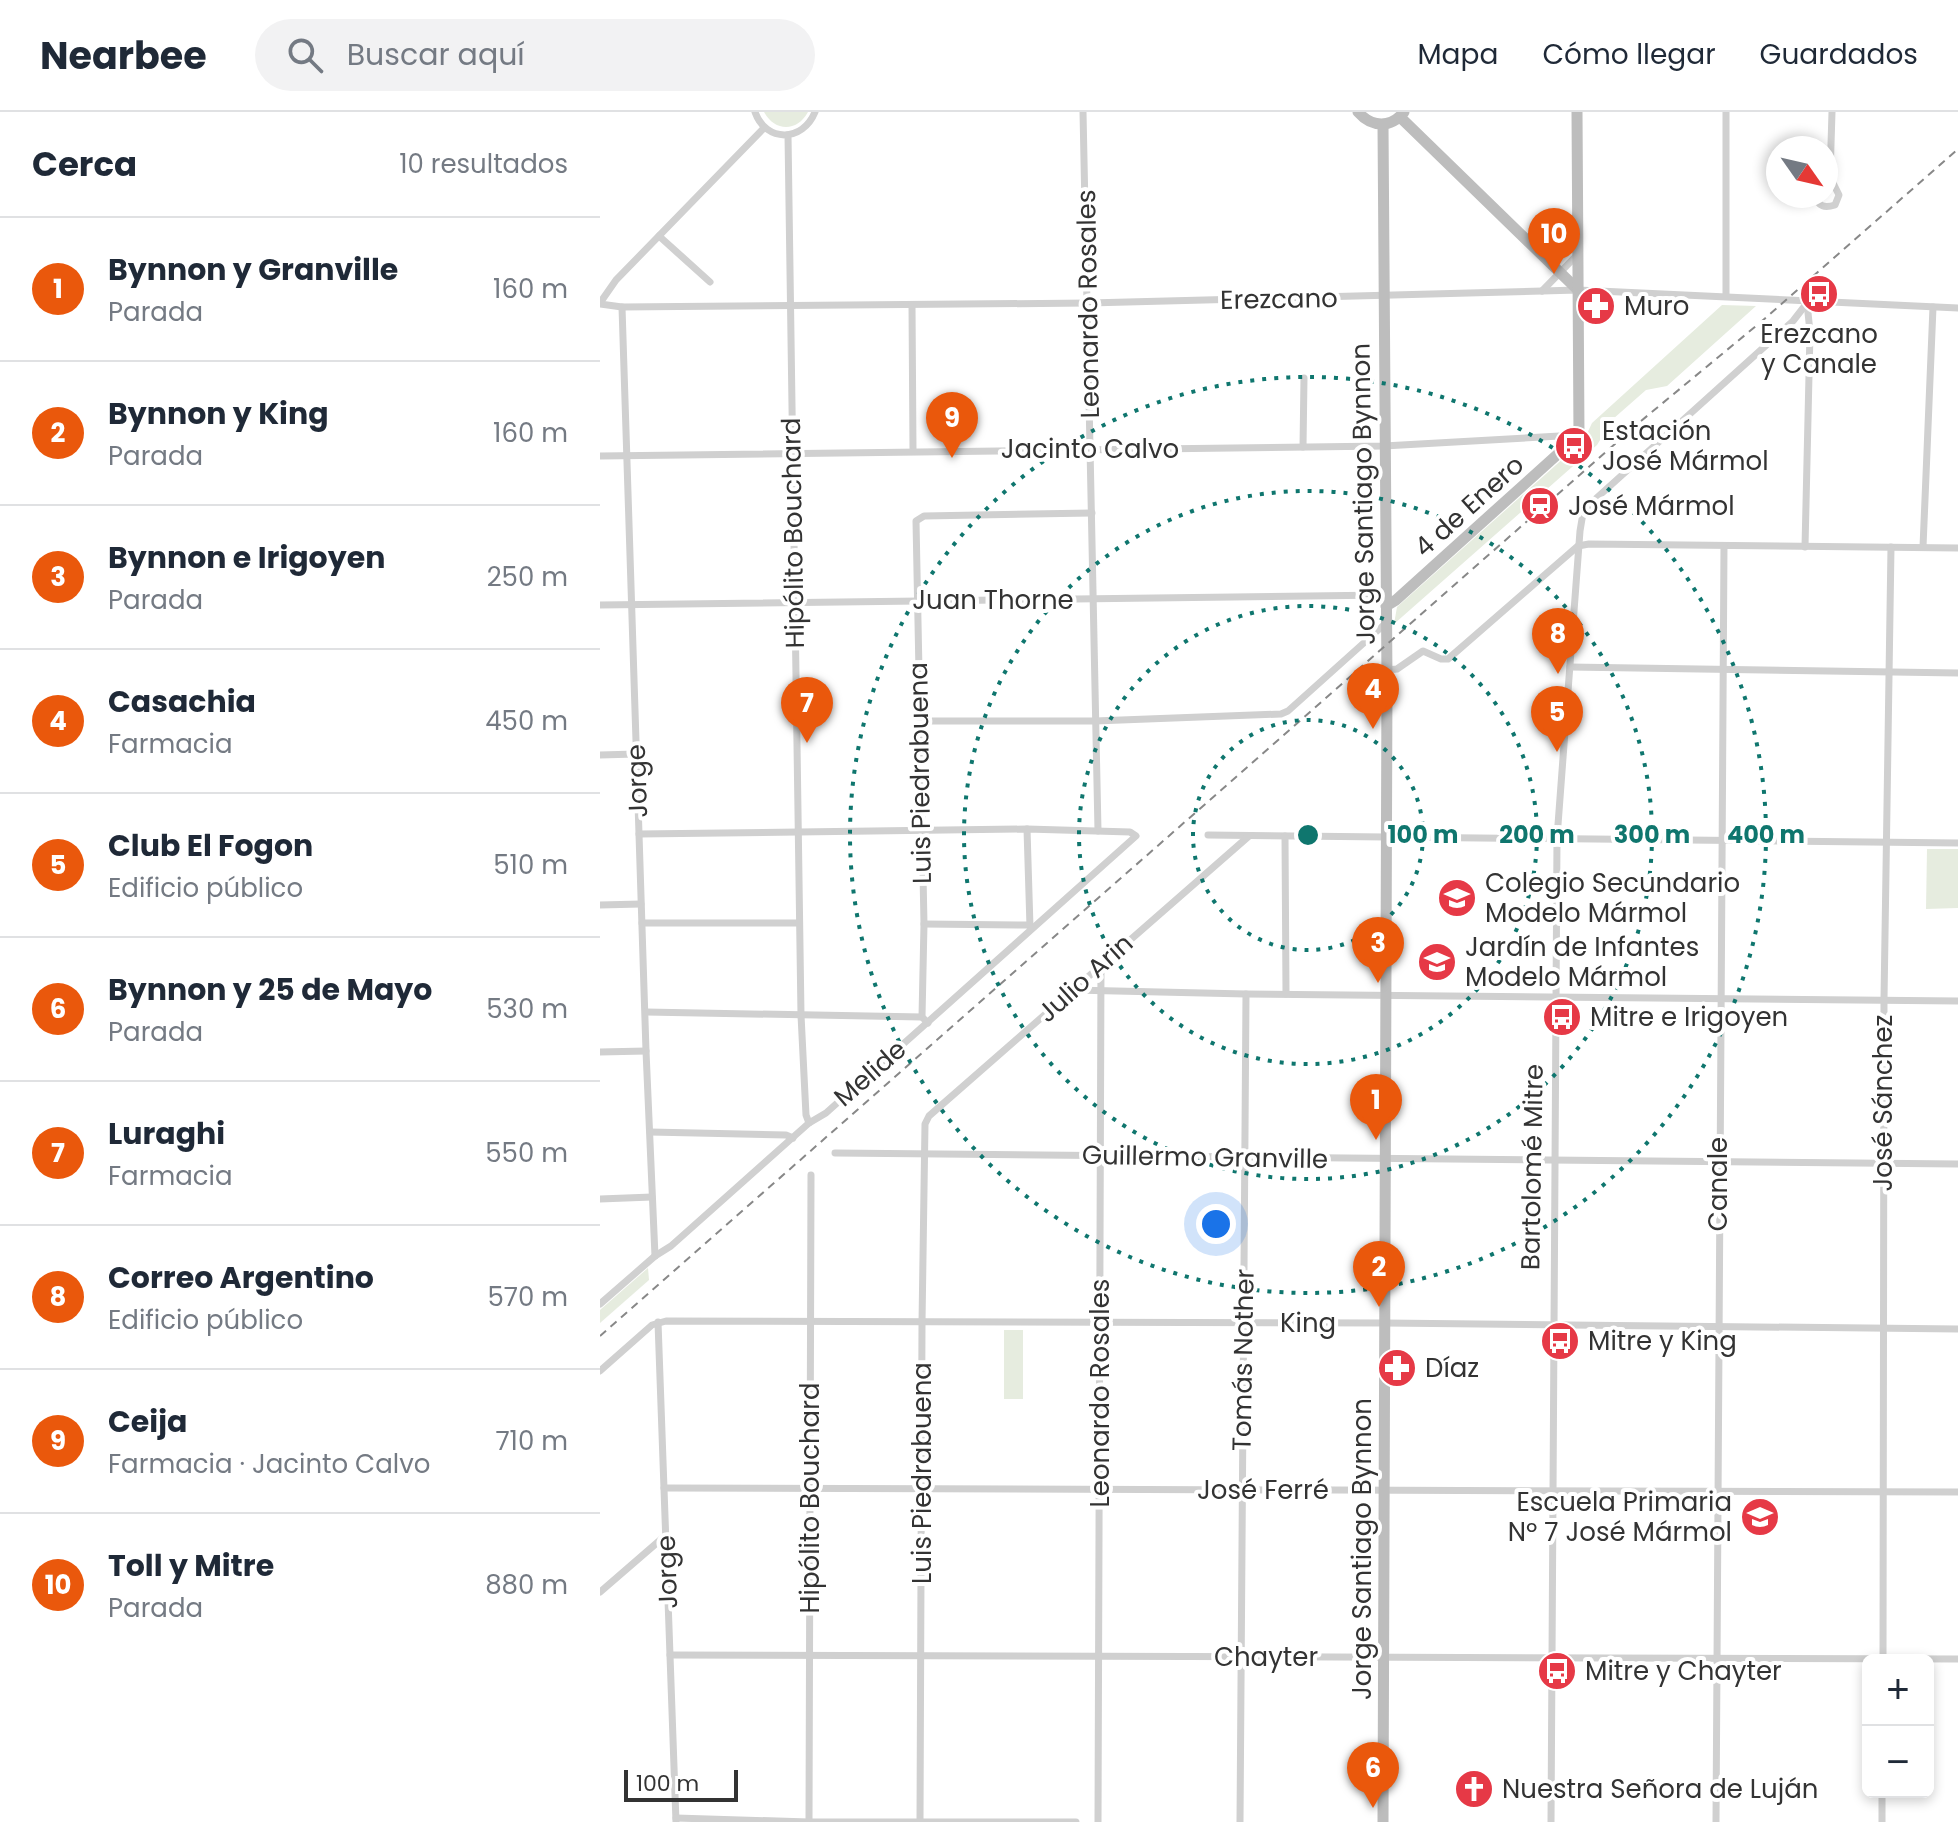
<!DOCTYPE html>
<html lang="es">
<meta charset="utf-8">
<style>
:root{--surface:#fff;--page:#f2f2f3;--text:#1f2937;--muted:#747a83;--line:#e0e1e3;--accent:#ea580c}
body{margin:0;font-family:Poppins,sans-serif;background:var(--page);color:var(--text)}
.controls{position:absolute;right:24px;bottom:24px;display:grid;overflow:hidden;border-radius:12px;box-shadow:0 4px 12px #0003}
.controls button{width:72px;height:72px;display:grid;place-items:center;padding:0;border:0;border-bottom:2px solid var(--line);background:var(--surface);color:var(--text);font:40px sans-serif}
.compass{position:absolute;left:1166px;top:24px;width:72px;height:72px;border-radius:50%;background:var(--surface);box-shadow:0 4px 12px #0003;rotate:124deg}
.scale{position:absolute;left:24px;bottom:20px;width:114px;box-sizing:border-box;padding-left:8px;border:4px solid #333;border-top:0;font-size:22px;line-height:28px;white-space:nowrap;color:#333;-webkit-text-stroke:6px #fff;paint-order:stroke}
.you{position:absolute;left:616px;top:1112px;width:28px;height:28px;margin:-20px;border:6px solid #fff;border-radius:50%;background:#1a73e8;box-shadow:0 0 0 12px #1a73e833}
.badge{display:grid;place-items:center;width:52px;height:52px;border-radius:50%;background:var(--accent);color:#fff;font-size:26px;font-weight:700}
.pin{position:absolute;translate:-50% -66px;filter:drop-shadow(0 2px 4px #0008)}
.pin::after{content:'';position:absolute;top:42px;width:28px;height:24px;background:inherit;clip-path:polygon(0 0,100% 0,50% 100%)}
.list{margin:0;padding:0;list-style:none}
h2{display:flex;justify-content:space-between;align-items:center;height:104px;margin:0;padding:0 32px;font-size:34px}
h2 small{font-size:26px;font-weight:400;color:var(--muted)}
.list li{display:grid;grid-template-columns:52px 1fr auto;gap:24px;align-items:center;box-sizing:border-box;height:144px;padding:0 32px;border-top:2px solid var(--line)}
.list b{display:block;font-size:30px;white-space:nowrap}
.list p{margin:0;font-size:26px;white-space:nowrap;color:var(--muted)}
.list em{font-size:26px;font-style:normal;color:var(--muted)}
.icon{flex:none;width:44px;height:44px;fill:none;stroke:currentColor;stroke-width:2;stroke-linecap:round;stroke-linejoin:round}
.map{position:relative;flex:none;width:1358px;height:1710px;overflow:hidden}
header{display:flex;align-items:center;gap:48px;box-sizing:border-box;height:112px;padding:0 40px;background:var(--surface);border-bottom:2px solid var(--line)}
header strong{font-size:38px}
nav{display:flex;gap:44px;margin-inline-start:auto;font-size:28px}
.search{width:560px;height:72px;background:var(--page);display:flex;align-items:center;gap:20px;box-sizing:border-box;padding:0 28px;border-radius:44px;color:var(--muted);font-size:30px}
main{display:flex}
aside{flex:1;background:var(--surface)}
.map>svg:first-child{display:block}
.green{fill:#e6ecdf}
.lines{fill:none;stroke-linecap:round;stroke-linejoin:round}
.street{stroke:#d0d0d0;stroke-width:7}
.secondary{stroke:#bdbdbd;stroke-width:11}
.rail{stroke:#888;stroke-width:2;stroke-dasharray:8 6;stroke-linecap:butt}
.ring{fill:none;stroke:#0f766e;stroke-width:4;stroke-dasharray:4 8}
.labels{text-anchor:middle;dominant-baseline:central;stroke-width:8;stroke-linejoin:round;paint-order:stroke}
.street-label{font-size:26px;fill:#333;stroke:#fff}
.poi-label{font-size:26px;fill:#333;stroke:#fff;text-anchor:start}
.centre{fill:#0f766e;stroke:#fff;stroke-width:4}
.ring-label{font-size:24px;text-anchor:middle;font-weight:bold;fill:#0f766e;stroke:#fff;stroke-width:8;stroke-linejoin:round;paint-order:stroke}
</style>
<header>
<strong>Nearbee</strong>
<div class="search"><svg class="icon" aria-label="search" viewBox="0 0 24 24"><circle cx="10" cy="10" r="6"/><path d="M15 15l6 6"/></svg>Buscar aquí</div>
<nav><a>Mapa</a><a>Cómo llegar</a><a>Guardados</a></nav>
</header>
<main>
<aside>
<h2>Cerca<small>10 resultados</small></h2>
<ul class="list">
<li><span class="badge">1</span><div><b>Bynnon y Granville</b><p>Parada</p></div><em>160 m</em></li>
<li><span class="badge">2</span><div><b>Bynnon y King</b><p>Parada</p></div><em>160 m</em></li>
<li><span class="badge">3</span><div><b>Bynnon e Irigoyen</b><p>Parada</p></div><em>250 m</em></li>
<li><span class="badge">4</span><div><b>Casachia</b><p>Farmacia</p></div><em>450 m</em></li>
<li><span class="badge">5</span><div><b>Club El Fogon</b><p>Edificio público</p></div><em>510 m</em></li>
<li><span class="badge">6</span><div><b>Bynnon y 25 de Mayo</b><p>Parada</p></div><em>530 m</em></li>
<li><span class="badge">7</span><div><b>Luraghi</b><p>Farmacia</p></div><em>550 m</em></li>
<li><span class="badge">8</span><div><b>Correo Argentino</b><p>Edificio público</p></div><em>570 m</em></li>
<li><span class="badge">9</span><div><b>Ceija</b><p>Farmacia · Jacinto Calvo</p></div><em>710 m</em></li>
<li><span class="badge">10</span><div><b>Toll y Mitre</b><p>Parada</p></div><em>880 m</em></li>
</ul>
</aside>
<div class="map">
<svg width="1358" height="1710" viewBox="0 0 1358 1710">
<rect width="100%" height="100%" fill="#fff"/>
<!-- green -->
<g class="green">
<path d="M 164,0 L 208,0 C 197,20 175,20 164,0 Z"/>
<path d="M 1122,193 L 1156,194 L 1067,274 L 1046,278 L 1013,307 L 997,333 L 794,512 L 797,495 L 984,328 L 992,311 Z"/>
<path d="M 1327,737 L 1358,737 L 1358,796 L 1326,797 Z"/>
<path d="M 48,1156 L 49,1168 L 0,1211 L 0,1198 Z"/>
<rect x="404" y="1218" width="19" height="69"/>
</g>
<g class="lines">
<!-- street -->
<g class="street">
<path d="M 155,0 C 166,31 203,30 215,0"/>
<path d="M 483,0 L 498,719"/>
<path d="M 1126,0 L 1126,184"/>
<path d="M 188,23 L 201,903 L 206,1003 L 209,1011"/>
<path d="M 1226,68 L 1230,65 L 1232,0"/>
<path d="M 1216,84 C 1218,95 1225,96 1235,93 L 1239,83 L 1230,65"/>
<path d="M 59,124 L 110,170"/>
<path d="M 942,179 L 977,143"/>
<path d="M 0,191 L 16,168 L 164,16"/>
<path d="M 0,192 L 22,195 L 489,191 L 978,178 L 1358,196"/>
<path d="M 312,193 L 313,338"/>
<path d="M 22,195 L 46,939 L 55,1144"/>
<path d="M 703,335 L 704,266"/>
<path d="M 0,344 L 784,334 L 977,323"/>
<path d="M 1205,435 L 1210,220 L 1207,191"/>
<path d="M 1323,435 L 1333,195"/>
<path d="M 0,493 L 785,483"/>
<path d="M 970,555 L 1358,561"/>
<path d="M 787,558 L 797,557 L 823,539 L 841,547 L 848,547 L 978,434 L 989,432 L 1358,436"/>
<path d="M 320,609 L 495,609 L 681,602 L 688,599 L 786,511"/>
<path d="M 0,643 L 36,642"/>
<path d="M 427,717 L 430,815"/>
<path d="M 608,723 L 1358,731"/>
<path d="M 685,724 L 686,882"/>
<path d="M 0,793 L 41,792"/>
<path d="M 42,811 L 199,811"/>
<path d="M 324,812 L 429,813"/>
<path d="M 473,878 L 646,882 L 1358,889"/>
<path d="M 46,900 L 322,905"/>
<path d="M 328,911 L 322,905 L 324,812 L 316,409 L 324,404 L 492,401"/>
<path d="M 0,940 L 46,939"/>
<path d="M 50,1020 L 186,1023 L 193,1026"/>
<path d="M 235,1041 L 1358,1052"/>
<path d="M 0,1087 L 52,1085"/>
<path d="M 0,1192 L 55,1144 L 71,1134 L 209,1011 L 226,1001 L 536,724 L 530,720 L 427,717 L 39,722"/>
<path d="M 58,1210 L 76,1710"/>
<path d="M 0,1259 L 52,1213 L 66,1209 L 785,1211 L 1358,1217"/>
<path d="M 64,1376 L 1358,1380"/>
<path d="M 0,1480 L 66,1423"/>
<path d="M 70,1543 L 1358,1547"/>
<path d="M 1283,1548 L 1284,888 L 1291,435"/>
<path d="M 76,1706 L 209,1710 L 476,1710"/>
<path d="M 209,1710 L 211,1063"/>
<path d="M 320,1710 L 322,1211 L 325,1012 L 329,1004 L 649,724"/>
<path d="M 498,1710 L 501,851"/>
<path d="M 640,1710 L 646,882"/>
<path d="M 951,1710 L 957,726 L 980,419 L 983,401 L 991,391 L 1193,209 L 1207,191"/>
<path d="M 1116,1710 L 1124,434"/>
<path d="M 1282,1710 L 1282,1680"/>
</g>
<!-- secondary -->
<g class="secondary">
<path d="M 758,0 C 772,16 791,16 804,0"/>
<path d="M 800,5 L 978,178"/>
<path d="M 786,494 L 796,488 L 979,323 L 977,0"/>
<path d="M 783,1710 L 787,568 L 783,13"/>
</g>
<!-- rail -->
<path class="rail" d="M 0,1224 L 1041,309 L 1162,209 L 1358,37"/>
</g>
<!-- distance rings -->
<g class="ring">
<circle cx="708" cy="723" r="115"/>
<circle cx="708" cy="723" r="229"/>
<circle cx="708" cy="723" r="344"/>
<circle cx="708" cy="723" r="458"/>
</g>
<!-- icons -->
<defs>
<symbol id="bus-disc" viewBox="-11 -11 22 22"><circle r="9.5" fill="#e63946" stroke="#fff"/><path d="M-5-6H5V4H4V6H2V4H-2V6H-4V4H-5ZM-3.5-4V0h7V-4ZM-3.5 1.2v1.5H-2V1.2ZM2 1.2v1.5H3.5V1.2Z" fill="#fff"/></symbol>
<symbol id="pharmacy-disc" viewBox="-11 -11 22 22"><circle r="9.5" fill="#e63946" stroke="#fff"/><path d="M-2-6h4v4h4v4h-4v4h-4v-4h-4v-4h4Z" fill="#fff"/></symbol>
<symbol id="station-disc" viewBox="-11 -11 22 22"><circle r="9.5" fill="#e63946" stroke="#fff"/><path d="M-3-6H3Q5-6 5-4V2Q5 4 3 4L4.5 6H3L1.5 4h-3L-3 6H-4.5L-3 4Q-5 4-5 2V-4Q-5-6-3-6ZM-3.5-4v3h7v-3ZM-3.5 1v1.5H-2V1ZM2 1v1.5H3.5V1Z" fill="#fff"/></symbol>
<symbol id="school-disc" viewBox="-11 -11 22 22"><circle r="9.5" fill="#e63946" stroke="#fff"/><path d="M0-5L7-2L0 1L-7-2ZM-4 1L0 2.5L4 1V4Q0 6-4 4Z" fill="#fff"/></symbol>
<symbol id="church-disc" viewBox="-11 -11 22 22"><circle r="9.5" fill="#e63946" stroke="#fff"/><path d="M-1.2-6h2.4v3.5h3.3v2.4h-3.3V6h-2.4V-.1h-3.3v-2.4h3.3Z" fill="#fff"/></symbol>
</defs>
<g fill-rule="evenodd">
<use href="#bus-disc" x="1197" y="160" width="44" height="44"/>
<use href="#pharmacy-disc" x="974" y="172" width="44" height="44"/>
<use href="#bus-disc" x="952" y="312" width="44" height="44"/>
<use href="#station-disc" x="918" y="372" width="44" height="44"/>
<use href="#school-disc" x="835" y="764" width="44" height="44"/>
<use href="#school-disc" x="815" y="828" width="44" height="44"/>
<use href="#bus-disc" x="940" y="883" width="44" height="44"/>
<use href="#bus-disc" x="938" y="1207" width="44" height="44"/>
<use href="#pharmacy-disc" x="775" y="1234" width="44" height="44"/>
<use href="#school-disc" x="1138" y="1383" width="44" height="44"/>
<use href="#bus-disc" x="935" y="1537" width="44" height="44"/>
<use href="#church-disc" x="852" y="1655" width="44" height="44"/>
</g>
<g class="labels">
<!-- street labels -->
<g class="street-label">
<text transform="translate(679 187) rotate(-1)">Erezcano</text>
<text transform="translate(488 192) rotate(-91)">Leonardo Rosales</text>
<text x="490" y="337">Jacinto Calvo</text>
<text transform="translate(763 382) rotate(-91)">Jorge Santiago Bynnon</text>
<text transform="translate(869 394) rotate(-42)">4 de Enero</text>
<text transform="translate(193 421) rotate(-91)">Hipólito Bouchard</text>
<text x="393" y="488">Juan Thorne</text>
<text transform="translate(320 661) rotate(-91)">Luis Piedrabuena</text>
<text transform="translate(37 669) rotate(-92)">Jorge</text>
<text transform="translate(485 866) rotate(-42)">Julio Arin</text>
<text transform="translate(270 961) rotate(-41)">Melide</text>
<text transform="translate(1283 991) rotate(-90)">José Sánchez</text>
<text transform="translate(605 1045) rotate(1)">Guillermo Granville</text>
<text transform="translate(932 1055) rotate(-89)">Bartolomé Mitre</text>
<text transform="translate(1118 1072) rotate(-90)">Canale</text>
<text x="708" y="1211">King</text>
<text transform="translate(643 1248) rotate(-89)">Tomás Nother</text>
<text transform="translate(500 1281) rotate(-90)">Leonardo Rosales</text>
<text transform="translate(322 1361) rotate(-90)">Luis Piedrabuena</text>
<text x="663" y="1378">José Ferré</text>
<text transform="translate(210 1386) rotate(-90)">Hipólito Bouchard</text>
<text transform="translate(762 1437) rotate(-90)">Jorge Santiago Bynnon</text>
<text transform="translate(67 1460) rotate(-92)">Jorge</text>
<text x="666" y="1545">Chayter</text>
</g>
<!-- poi labels -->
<g class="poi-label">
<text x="1024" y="194">Muro</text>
<text x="1219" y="222" text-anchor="middle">Erezcano<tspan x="1219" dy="30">y Canale</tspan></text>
<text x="1002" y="319">Estación<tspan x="1002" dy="30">José Mármol</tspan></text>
<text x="968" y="394">José Mármol</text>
<text x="885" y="771">Colegio Secundario<tspan x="885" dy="30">Modelo Mármol</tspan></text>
<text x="865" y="835">Jardín de Infantes<tspan x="865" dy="30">Modelo Mármol</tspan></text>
<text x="990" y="905">Mitre e Irigoyen</text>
<text x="988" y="1229">Mitre y King</text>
<text x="825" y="1256">Díaz</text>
<text x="1132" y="1390" text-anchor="end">Escuela Primaria<tspan x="1132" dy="30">Nº 7 José Mármol</tspan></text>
<text x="985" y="1559">Mitre y Chayter</text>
<text x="902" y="1677">Nuestra Señora de Luján</text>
</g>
</g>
<circle cx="708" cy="723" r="12" class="centre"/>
<g class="ring-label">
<text x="823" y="731">100 m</text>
<text x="937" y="731">200 m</text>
<text x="1052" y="731">300 m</text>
<text x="1166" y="731">400 m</text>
</g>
</svg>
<div class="controls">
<button>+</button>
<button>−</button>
</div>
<svg class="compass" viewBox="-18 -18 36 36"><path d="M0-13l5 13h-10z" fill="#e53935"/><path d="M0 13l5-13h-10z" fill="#747a83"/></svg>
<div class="scale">100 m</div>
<div class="you"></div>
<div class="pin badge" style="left:776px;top:1028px">1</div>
<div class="pin badge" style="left:779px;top:1195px">2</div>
<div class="pin badge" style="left:778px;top:871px">3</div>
<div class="pin badge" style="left:773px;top:617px">4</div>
<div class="pin badge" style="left:957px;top:640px">5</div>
<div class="pin badge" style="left:773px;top:1696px">6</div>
<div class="pin badge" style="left:207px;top:631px">7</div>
<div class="pin badge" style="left:958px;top:562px">8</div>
<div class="pin badge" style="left:352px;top:346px">9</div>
<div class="pin badge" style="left:954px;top:162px">10</div>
</div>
</main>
